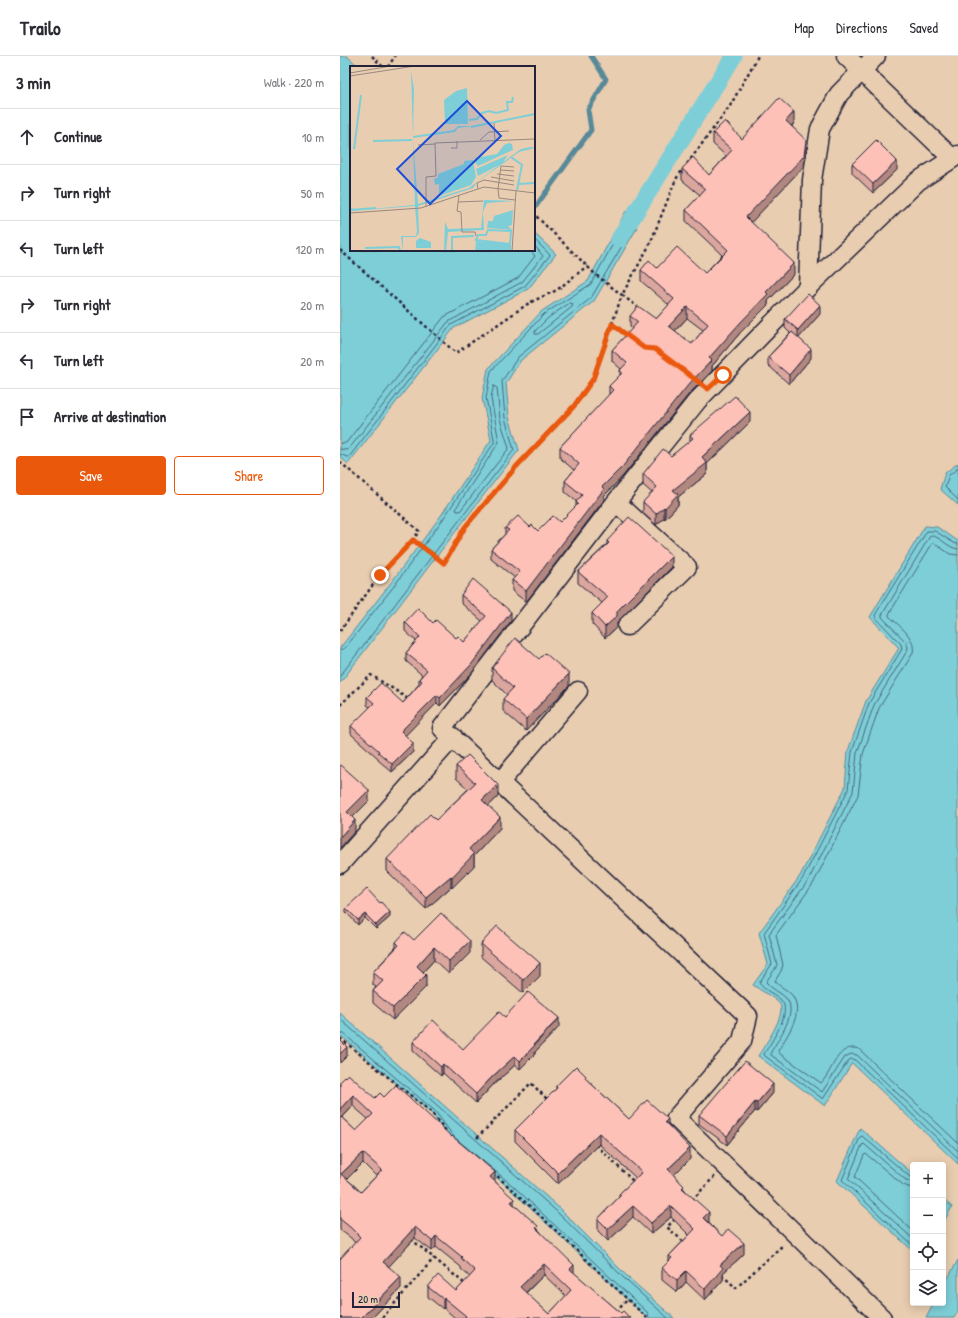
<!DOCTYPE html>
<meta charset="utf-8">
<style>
:root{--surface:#fff;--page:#f2f2f3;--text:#2b2b33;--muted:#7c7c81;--line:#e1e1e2;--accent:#ea580c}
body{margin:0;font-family:"Patrick Hand",sans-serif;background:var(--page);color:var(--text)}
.controls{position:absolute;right:12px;bottom:12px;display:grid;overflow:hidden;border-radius:4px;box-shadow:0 2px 10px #0003}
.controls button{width:36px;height:36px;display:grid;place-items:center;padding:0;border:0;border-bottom:1px solid var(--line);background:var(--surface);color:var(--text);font:20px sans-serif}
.scale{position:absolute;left:12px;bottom:10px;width:48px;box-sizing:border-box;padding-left:4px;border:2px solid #22223b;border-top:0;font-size:11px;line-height:14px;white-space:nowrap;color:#22223b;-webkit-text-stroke:3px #e9cdb0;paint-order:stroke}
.stop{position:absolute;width:12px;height:12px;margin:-9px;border:3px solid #ea580c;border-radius:50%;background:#fff}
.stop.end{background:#ea580c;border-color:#fff;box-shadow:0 1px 4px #0008}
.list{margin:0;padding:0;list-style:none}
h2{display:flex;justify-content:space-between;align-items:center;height:52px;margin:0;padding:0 16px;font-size:17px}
h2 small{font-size:13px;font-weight:400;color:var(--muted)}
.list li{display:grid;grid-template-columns:26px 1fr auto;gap:12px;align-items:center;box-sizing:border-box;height:56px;padding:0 16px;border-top:1px solid var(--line)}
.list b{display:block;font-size:15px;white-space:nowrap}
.list em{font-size:13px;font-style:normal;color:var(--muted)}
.actions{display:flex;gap:8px;padding:12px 16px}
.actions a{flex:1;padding:9px 0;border:1px solid var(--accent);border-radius:4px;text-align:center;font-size:14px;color:var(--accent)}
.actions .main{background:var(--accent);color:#fff}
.icon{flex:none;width:22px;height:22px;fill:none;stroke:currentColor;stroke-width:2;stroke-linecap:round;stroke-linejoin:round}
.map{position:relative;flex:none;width:618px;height:1262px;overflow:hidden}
header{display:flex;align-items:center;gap:24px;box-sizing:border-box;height:56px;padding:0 20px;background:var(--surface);border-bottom:1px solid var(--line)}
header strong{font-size:19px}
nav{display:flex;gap:22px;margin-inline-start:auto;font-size:14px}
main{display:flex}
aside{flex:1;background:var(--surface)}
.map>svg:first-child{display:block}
.water{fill:#7eced8;stroke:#598999}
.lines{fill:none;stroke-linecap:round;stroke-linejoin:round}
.shore{stroke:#47677a;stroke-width:1}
.stream{stroke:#598999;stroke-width:5}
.canal{stroke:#7eced8;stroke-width:17}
.street-casing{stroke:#22223b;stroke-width:21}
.path{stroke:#22223b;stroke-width:2.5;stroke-dasharray:3 3;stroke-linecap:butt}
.street{stroke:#e9cdb0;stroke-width:18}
.wall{fill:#daa69d;stroke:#22223b;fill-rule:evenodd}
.shaded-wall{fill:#b18780;stroke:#22223b}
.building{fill:#fdc1b7;stroke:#22223b;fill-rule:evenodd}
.route{stroke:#ea580c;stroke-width:5}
.inset-river{fill:none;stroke:#7eced8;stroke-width:2}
.inset-road{fill:none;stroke:#998981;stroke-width:1}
.view{fill:#1d4ed8;fill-opacity:0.15;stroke:#1d4ed8;stroke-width:2}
.inset-edge{fill:none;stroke:#22223b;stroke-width:2}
</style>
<header>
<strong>Trailo</strong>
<nav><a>Map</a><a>Directions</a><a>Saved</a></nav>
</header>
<main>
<aside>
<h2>3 min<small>Walk · 220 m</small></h2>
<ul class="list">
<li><svg class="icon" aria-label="ahead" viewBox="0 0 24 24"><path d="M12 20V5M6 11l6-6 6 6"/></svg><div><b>Continue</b></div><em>10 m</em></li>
<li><svg class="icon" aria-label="right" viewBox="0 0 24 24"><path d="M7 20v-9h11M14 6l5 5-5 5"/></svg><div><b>Turn right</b></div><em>50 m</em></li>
<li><svg class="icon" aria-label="left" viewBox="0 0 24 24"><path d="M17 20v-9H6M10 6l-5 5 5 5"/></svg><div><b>Turn left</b></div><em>120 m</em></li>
<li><svg class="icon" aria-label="right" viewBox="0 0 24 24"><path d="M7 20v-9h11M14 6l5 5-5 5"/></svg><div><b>Turn right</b></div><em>20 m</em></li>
<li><svg class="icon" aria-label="left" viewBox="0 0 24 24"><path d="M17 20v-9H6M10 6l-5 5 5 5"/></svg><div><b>Turn left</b></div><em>20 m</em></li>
<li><svg class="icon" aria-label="arrive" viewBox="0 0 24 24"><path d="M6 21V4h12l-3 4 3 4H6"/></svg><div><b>Arrive at destination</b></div></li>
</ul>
<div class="actions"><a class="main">Save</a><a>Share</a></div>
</aside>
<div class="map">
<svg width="618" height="1262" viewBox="0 0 618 1262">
<rect width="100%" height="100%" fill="#e9cdb0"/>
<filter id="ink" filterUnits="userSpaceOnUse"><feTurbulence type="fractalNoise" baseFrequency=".025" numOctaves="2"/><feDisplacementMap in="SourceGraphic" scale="8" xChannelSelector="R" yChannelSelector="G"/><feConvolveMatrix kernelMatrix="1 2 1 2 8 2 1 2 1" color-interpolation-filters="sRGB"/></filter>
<g filter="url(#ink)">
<!-- water -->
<g class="water">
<path d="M 0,0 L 7,0 L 19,11 L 11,11 L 11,194 L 194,194 L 194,177 L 216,198 L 188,233 L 114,272 L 8,408 L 0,401 Z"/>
<path d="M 286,155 L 297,172 L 254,245 L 181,304 L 166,327 L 169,361 L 179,394 C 118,471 60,549 0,627 L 0,592 L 50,528 L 100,461 L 151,384 L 142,342 L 148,313 L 202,255 L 248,225 Z"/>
<path d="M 618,407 L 618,449 L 600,433 L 605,417 Z"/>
<path d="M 585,470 L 597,471 L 618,485 L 618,1108 L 512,1007 L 485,1050 L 418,1000 C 424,990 448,957 439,947 C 432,940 421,935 413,929 L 428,908 L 419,877 L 460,820 L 505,732 L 508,695 L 526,645 L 559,592 L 530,561 Z"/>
<path d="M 0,957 L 217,1150 L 290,1223 L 334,1262 L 307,1262 L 169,1132 L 111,1083 L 92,1058 L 0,979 Z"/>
<path d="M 520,1072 L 573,1118 L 573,1195 L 497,1125 Z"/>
<path d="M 603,1143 L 612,1151 L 603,1167 Z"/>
<path d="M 618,1204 L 618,1255 L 614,1262 L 586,1262 L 594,1247 L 603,1247 L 603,1231 Z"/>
</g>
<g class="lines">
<!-- shore -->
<g class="shore">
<path d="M 230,247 L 233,248 L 232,251 L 198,278 L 195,278 L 195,275 L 208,262 Z"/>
<path d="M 154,330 L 157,332 L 160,363 L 169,392 L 120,455 L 117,455 L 116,452 L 159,386 L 151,342 Z"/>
<path d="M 0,387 L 6,387 L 104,261 L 178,222 L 195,200 L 190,194"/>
<path d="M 0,393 L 8,394 L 108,266 L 182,226 L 203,200 L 194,189"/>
<path d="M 0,398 L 7,401 L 9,401 L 111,269 L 185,230 L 210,199 L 194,183"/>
<path d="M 618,412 L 609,419 L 605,431 L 618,444"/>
<path d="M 618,488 L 614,487 L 595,475 L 587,475 L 535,559 L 536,562 L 561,588 L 562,593 L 529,647 L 512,696 L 508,734 L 463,822 L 424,877 L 432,908 L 419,927 C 425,935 435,938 441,944 C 453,956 431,986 424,998 L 425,1000 L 483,1043 L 508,1005 L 511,1003 L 515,1004 L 618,1102"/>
<path d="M 618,493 C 607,492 600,479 590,480 L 542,559 L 542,561 L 566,586 L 568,591 L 567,595 L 534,649 L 517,697 L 513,736 L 468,825 L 429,878 L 437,909 L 435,913 L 426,926 C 431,933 440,936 446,942 C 459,956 438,983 431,996 L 431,999 L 482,1036 L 505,1001 L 511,998 L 517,999 L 618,1095"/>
<path d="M 618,499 L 610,498 L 594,487 L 592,488 L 549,558 L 549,560 C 559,570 576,581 573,597 L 539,652 L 523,698 L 518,739 L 473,828 L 436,879 L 443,909 L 441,915 L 435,925 C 439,931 447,933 452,939 C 465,957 447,979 438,995 L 439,997 L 481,1027 C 493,1016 497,986 519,993 L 618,1087"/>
<path d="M 0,594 L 5,592 L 54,530 L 103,463 L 154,387 L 154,383 L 146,342 L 151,315 L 204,258 L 251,228 L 285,166 L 288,166 L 292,173 L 251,242 L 178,301 L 162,325 L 165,362 L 174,394 C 115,469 58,545 0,620"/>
<path d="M 0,963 L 214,1153 L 288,1226 L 328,1262"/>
<path d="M 0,977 L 4,978 L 95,1055 L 114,1081 L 172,1129 L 308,1257 L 309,1262"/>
<path d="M 573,1121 L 569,1120 L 522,1080 L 520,1081 L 502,1124 L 573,1190"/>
<path d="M 573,1126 L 566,1124 L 524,1088 L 522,1089 L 508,1123 L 573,1183"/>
<path d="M 573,1132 L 568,1131 L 562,1128 L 526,1098 L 524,1099 L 515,1121 L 573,1175"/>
</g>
<!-- stream -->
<path class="stream" d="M 196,150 L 251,74 L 248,54 L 266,23 L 251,0"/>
<!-- canal -->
<path class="canal" d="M 279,183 L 394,0"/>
<defs>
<g id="street">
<path d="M 506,0 L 612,102"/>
<path d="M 468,231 L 472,124 L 480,73 L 499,38 L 536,0"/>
<path d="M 276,446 L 347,511 L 287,570"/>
<path d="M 160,726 L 238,635"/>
<path d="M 0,808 L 113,681"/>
<path d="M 542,1262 L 336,1062 L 402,985 L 408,960 L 102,672 L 276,446 L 357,345 L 472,227 L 578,125 L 618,99"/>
</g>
</defs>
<!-- street casing -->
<use href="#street" class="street-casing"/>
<!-- path -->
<g class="path">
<path d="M 32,0 L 43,11"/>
<path d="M 48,11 L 55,0"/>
<path d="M 347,108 L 390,50 L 418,0"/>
<path d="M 0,194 L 116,297 L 189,247 L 217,234 L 247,210"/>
<path d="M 299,252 L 282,239 L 310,188 L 336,123 L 344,112"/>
<path d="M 272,268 L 288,280"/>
<path d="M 0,406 L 79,475 L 73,484 L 104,507 L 125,471 L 176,411 L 234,350 L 253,323 L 282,239 L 256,219 L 194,158"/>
<path d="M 0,575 L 40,519 L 73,484"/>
<path d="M 0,649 L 31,619 L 55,634 L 68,643"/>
<path d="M 0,982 L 91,1056 L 107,1076 L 108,1081"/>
<path d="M 137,1082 L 191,1027 L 208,1044"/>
<path d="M 256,1089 L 295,1127"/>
<path d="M 153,1116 L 209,1168 L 307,1262"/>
<path d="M 352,1144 L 375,1120"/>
<path d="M 335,1163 L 327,1171 L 345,1187"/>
<path d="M 71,1183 L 125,1228"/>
<path d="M 382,1219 L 396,1232 L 443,1189"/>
<path d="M 276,1256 L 288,1243"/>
<path d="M 42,1262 L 94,1202"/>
</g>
<!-- street -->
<use href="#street" class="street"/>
</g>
<!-- wall -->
<g class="wall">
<path d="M 454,67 L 452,70 L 466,95 L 464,110 L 411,166 L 454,218 L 428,245 L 428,249 L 400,277 L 372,310 L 372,315 L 349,338 L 283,420 L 264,440 L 264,444 L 186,546 L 172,535 L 172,524 L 175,522 L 151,503 L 151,493 L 165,478 L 165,472 L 190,471 L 198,475 L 220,466 L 236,450 L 236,445 L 225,436 L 225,425 L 234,414 L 220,402 L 220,391 L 269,339 L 269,330 L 280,319 L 280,314 L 281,313 L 272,305 L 272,294 L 292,273 L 290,271 L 290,260 L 316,263 L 329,249 L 301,225 L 301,214 L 317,212 L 365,217 L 382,199 L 346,165 L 346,154 L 360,139 L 342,124 L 342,113 L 369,119 L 386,100 L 373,88 L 373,77 L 402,83 ZM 347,262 L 363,274 L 352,288 L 335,275 Z"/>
<path d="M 512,108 L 557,114 L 533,137 L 512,117 Z"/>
<path d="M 480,258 L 458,282 L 471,302 L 449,328 L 428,309 L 428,301 L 450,277 L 445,272 L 445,263 Z"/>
<path d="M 410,366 L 367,408 L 367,418 L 338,441 L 338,449 L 325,463 L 324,462 L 316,469 L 303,457 L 303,446 L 312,437 L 303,429 L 303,418 L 331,400 L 350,385 L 350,379 Z"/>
<path d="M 267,485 L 332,511 L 280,563 L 277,567 L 277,571 L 265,582 L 252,568 L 252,557 L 262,547 L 238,527 L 238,516 L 267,488 Z"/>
<path d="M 121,539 L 171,565 L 131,618 L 100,650 L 97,647 L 65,679 L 73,696 L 52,716 L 38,704 L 38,702 L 11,678 L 11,670 L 30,651 L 27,649 L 27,641 L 63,647 L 79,628 L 79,623 L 82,619 L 66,605 L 66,597 L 76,585 L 65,575 L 65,566 L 93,567 L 116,582 L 124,586 L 142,565 L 121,547 Z"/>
<path d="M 152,612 L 229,630 L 186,675 L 163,655 L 163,643 L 167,639 L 152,624 Z"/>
<path d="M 116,710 L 158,741 L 148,750 L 160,772 L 134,800 L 134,810 L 112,832 L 111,831 L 86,853 L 47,815 L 47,803 L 96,764 L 128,733 L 116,722 Z"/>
<path d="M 6,852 L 50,861 L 36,873 L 25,862 L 18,869 L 6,856 Z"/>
<path d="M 74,884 L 130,897 L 109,918 L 94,904 L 83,916 L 86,931 L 53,964 L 33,947 L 33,935 L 36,931 L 33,929 L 33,916 L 56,891 L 56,886 Z"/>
<path d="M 141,888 L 200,920 L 183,937 L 141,901 Z"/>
<path d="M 165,961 L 219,971 L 195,996 L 195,998 L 180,1013 L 175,1009 L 152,1030 L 136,1047 L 103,1017 L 101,1020 L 73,995 L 73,986 L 123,993 Z"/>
<path d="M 246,1023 L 289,1063 L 328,1069 L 350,1103 L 334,1119 L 369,1167 L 382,1180 L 404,1198 L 383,1217 L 383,1224 L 365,1244 L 346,1226 L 337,1236 L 322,1224 L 322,1212 L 329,1205 L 329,1200 L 349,1179 L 331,1161 L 311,1178 L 293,1161 L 268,1185 L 258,1175 L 258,1163 L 279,1141 L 279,1138 L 296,1122 L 259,1088 L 218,1128 L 175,1085 L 175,1074 L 216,1033 L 216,1030 Z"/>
<path d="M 0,1026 L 35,1042 L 44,1041 L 155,1125 L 174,1148 L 198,1173 L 234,1217 L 281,1257 L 290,1262 L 115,1262 L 104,1252 L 103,1253 L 88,1241 L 88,1231 L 116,1235 L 130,1221 L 121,1213 L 121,1211 L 96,1191 L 92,1195 L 75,1182 L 48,1211 L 61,1232 L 32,1262 L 0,1262 L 0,1203 L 15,1187 L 11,1182 L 0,1174 ZM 13,1050 L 28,1063 L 16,1075 L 2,1062 ZM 23,1107 L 36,1120 L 21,1136 L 7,1123 ZM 204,1219 L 226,1240 L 209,1258 L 186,1237 Z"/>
<path d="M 433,1037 L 417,1056 L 415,1055 L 387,1089 L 359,1068 L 359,1059 Z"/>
</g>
<!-- shaded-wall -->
<g class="shaded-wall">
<path d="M 454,56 L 454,67 L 446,75 L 446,65 Z"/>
<path d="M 466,84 L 466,95 L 464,110 L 406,172 L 406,161 Z"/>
<path d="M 557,105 L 557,114 L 533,137 L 533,128 Z"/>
<path d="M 454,207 L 454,218 L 428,245 L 428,249 L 400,277 L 372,310 L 372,315 L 349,338 L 283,420 L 264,440 L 264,444 L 186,546 L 186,535 L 262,431 L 369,302 L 426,236 Z"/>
<path d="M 480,249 L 480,258 L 458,283 L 458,274 Z"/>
<path d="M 347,251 L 347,262 L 329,281 L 329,270 Z"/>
<path d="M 471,293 L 471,302 L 449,328 L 449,319 Z"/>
<path d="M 410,356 L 410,366 L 367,408 L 367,418 L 338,441 L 338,449 L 325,463 L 325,452 L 333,434 L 362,401 Z"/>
<path d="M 324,451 L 324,462 L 316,469 L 316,458 Z"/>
<path d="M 332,500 L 332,511 L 280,563 L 277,567 L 277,571 L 265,582 L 265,571 L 277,556 L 280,552 Z"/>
<path d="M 171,556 L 171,565 L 131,618 L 100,650 L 100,642 Z"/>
<path d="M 229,618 L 229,630 L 186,675 L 186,663 Z"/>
<path d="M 97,639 L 97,647 L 61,684 L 61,675 Z"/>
<path d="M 73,687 L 73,696 L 52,716 L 52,708 Z"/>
<path d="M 158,729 L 158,741 L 142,756 L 142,744 Z"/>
<path d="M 29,734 L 29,745 L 7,767 L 7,756 Z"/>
<path d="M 160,761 L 160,772 L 134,800 L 134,810 L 112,832 L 112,821 L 129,793 Z"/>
<path d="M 15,764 L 15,775 L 0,792 L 0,781 Z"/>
<path d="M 111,820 L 111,831 L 86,853 L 86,841 Z"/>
<path d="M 50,856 L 50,861 L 36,873 L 36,869 Z"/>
<path d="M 25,858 L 25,862 L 18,869 L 18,864 Z"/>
<path d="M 130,885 L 130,897 L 109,918 L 109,905 Z"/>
<path d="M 94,891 L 94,904 L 77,923 L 77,910 Z"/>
<path d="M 200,907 L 200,920 L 183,937 L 183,924 Z"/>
<path d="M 86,919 L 86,931 L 53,964 L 53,952 Z"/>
<path d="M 219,962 L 219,971 L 195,996 L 195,998 L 180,1013 L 180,1005 Z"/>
<path d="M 7,991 L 7,1000 L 0,1007 L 0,998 Z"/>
<path d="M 175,1000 L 175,1009 L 152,1030 L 136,1047 L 136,1038 L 152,1021 Z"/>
<path d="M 103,1008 L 103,1017 L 101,1020 L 101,1011 Z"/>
<path d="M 433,1028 L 433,1037 L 417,1056 L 417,1047 Z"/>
<path d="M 13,1039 L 13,1050 L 0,1064 L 0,1053 Z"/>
<path d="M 415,1046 L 415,1055 L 387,1089 L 387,1080 Z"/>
<path d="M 328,1063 L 328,1075 L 325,1066 Z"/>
<path d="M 259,1077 L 259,1088 L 218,1128 L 218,1117 Z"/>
<path d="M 350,1092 L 350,1103 L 328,1125 L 328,1113 Z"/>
<path d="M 23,1097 L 23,1107 L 1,1129 L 1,1118 Z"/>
<path d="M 155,1116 L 155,1127 L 150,1121 Z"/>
<path d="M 174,1143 L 174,1153 L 171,1146 Z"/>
<path d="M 293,1150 L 293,1161 L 268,1185 L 268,1173 Z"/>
<path d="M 331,1150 L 331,1161 L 311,1178 L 311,1167 Z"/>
<path d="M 369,1156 L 369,1167 L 363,1162 Z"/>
<path d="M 75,1171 L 75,1182 L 43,1217 L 43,1206 Z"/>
<path d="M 96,1180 L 96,1191 L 92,1195 L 92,1185 Z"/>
<path d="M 404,1187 L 404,1198 L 383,1217 L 383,1224 L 365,1244 L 365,1233 L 380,1209 Z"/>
<path d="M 204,1208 L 204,1219 L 180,1242 L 180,1231 Z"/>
<path d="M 234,1209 L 234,1219 L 230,1213 Z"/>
<path d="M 346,1215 L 346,1226 L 337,1236 L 337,1224 Z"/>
<path d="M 61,1221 L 61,1232 L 32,1262 L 21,1262 Z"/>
<path d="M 104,1242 L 104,1252 L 103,1253 L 103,1243 Z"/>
</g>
<!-- building -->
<g class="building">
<path d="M 439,42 L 454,56 L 446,65 L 466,84 L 464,100 L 406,161 L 454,207 L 426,236 L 428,238 L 400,267 L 369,302 L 372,304 L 349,328 L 283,410 L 262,431 L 264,433 L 186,535 L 172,524 L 180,516 L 151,493 L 169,474 L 165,472 L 178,460 L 190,471 L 192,469 L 198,475 L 213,460 L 220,466 L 238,448 L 236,446 L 242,439 L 225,425 L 239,408 L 220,391 L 273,334 L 269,330 L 282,317 L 280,314 L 287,307 L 272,294 L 298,266 L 290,260 L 298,250 L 316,263 L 334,243 L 301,214 L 309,204 L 317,212 L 337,191 L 365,217 L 388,194 L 346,154 L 365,133 L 342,113 L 353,101 L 369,119 L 392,94 L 373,77 L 385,65 L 402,83 ZM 347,251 L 368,268 L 352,288 L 329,270 Z"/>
<path d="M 536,84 L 557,105 L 533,128 L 512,108 Z"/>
<path d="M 468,238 L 480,249 L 458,274 L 445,263 Z"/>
<path d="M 452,276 L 471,293 L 449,319 L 428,301 Z"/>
<path d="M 395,340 L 410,356 L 362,401 L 367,407 L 333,434 L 338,438 L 325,452 L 324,451 L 316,458 L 303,446 L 317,431 L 303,418 L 323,393 L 331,400 L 353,382 L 350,379 Z"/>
<path d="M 289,461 L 332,500 L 280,552 L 277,556 L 277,560 L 265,571 L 252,557 L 268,541 L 238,516 L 269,487 L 267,485 Z"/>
<path d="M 133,523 L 171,556 L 131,609 L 100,642 L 97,639 L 61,675 L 73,687 L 52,708 L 38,696 L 39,695 L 11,670 L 34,647 L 27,641 L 41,627 L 63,647 L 82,625 L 79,623 L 87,614 L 66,597 L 80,581 L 65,566 L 78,552 L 93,567 L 96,564 L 116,582 L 118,580 L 124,586 L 146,560 L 121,539 Z"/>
<path d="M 175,582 L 199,603 L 205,597 L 229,618 L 186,663 L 163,643 L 173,632 L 152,612 Z"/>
<path d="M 128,699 L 158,729 L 142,744 L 160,761 L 129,793 L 134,798 L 112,821 L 111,820 L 86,841 L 47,803 L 90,758 L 96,764 L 135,727 L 116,710 Z"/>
<path d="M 1,709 L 29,734 L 7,756 L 15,764 L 0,781 L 0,710 Z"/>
<path d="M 27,833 L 40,847 L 41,846 L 50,856 L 36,869 L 25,858 L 18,864 L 6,852 Z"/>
<path d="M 101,857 L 130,885 L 109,905 L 94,891 L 77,910 L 86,919 L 53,952 L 33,935 L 43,925 L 33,916 L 59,889 L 56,886 L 65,876 L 74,884 Z"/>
<path d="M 157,870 L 200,907 L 183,924 L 141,888 Z"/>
<path d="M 188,936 L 219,962 L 194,988 L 195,989 L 180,1005 L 175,1000 L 152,1021 L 136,1038 L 103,1008 L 101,1011 L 73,986 L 93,964 L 123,993 L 159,956 L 165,961 Z"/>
<path d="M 0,984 L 7,991 L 0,998 Z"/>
<path d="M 405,1005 L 433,1028 L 417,1047 L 415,1046 L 387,1080 L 359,1059 Z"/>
<path d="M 236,1010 L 246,1020 L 245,1022 L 289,1063 L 307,1044 L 328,1063 L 325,1066 L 350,1092 L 328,1113 L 344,1130 L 342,1132 L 369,1156 L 363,1162 L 382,1180 L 388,1173 L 404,1187 L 380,1209 L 383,1212 L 365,1233 L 346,1215 L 337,1224 L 322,1212 L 332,1202 L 329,1200 L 355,1173 L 331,1150 L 311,1167 L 293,1150 L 268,1173 L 258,1163 L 281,1139 L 279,1138 L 302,1116 L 259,1077 L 218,1117 L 175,1074 L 217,1032 L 216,1030 Z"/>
<path d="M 8,1018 L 35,1042 L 40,1037 L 44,1041 L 56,1029 L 112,1081 L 112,1080 L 155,1116 L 150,1121 L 174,1143 L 171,1146 L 198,1170 L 196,1172 L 234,1209 L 230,1213 L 281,1257 L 283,1255 L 290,1262 L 191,1262 L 189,1260 L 187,1262 L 124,1262 L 126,1260 L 104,1242 L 103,1243 L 88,1231 L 98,1219 L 116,1235 L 135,1215 L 121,1202 L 122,1201 L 96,1180 L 92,1185 L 75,1171 L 43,1206 L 61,1221 L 21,1262 L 2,1262 L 0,1260 L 0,1203 L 20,1181 L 11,1172 L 0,1163 L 0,1060 L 16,1075 L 33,1058 L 13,1039 L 0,1053 L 0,1026 ZM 23,1097 L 42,1114 L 21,1136 L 1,1118 ZM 204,1208 L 231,1234 L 209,1258 L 180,1231 Z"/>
</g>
</g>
<g class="lines" filter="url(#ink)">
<!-- route -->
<path class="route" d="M 40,519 L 73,484 L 104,507 L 125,471 L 176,411 L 234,350 L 253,323 L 272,268 L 304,292 L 315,293 L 368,333 L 383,319"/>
</g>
<!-- overview -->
<g transform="translate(10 10)">
<rect width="185" height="185" fill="#e9cdb0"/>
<path d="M 61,5 L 64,23 L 63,70 L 104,64 L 108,60 L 124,60 L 108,62 L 105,66 L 63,72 L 68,138 L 119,122 L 149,99 L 128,110 L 126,103 L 158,89 L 153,96 L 171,83 L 181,81 L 185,82 L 169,86 L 127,116 L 123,122 L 68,140 L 69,167 L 66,171 L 53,171 L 53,185 L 51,170 L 66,170 L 67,165 L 65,140 L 0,145 L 0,142 L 9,144 L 65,139 ZM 117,22 L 118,58 L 95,58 L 94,34 L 106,25 ZM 159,77 L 162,78 L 163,84 L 128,100 L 126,98 L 125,92 L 147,88 L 154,79 ZM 123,94 L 126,111 L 121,119 L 89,130 L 89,118 L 85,119 L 84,113 L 88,111 L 88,108 L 114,98 L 114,95 ZM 134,134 L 164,135 L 137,137 L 133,146 L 134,164 L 98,166 L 96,185 L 94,185 L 95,156 L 98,163 L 131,162 ZM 163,144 L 162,159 L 158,160 L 162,164 L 137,162 L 138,155 L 143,155 L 144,150 ZM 70,172 L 81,176 L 81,182 L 66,182 L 66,175 ZM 126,175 L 161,178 L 161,185 L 125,185 Z" fill="#7eced8"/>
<path class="inset-river" d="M 119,54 L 127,53 L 132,47 L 139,45 L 146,47 L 158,44 L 157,36 L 162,36 L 163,31M 121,61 L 185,48M 23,75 L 62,74M 4,83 L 11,29M 161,91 L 172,99 L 167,124M 168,118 L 185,117M 0,144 L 26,142M 138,164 L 161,165 L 160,178 L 126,174 L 128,169 L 136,169 ZM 15,182 L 49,181 L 50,185M 102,185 L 102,171 L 124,170"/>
<path class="inset-road" d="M 0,7 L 41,0M 0,10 L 65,0M 144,57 L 145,75M 130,74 L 139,66 L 159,65M 68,79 L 85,78M 101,82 L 107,82 L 107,75M 164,101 L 151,100 L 148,123 L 149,132 L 165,134M 151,104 L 164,105M 147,108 L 164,110M 141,111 L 164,115M 128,123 L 127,117 L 134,114 L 164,119M 109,129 L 107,145 L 111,146 L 112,166 L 125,166 L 126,170M 108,136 L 133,135M 76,141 L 76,111 L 86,110 L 85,77 L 185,73M 0,147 L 71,142 L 134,121 L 185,127M 162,185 L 166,125"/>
<path class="view" d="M 117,35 L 151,70 L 80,138 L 47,103 Z"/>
<rect width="185" height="185" class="inset-edge"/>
</g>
</svg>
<div class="controls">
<button>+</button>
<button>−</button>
<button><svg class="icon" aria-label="locate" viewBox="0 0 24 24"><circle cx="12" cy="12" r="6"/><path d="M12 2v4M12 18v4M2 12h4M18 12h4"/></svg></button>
<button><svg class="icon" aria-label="layers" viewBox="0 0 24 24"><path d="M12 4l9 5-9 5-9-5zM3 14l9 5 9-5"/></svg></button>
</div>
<div class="scale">20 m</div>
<div class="stop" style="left:383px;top:319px"></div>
<div class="stop end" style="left:40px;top:519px"></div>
</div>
</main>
